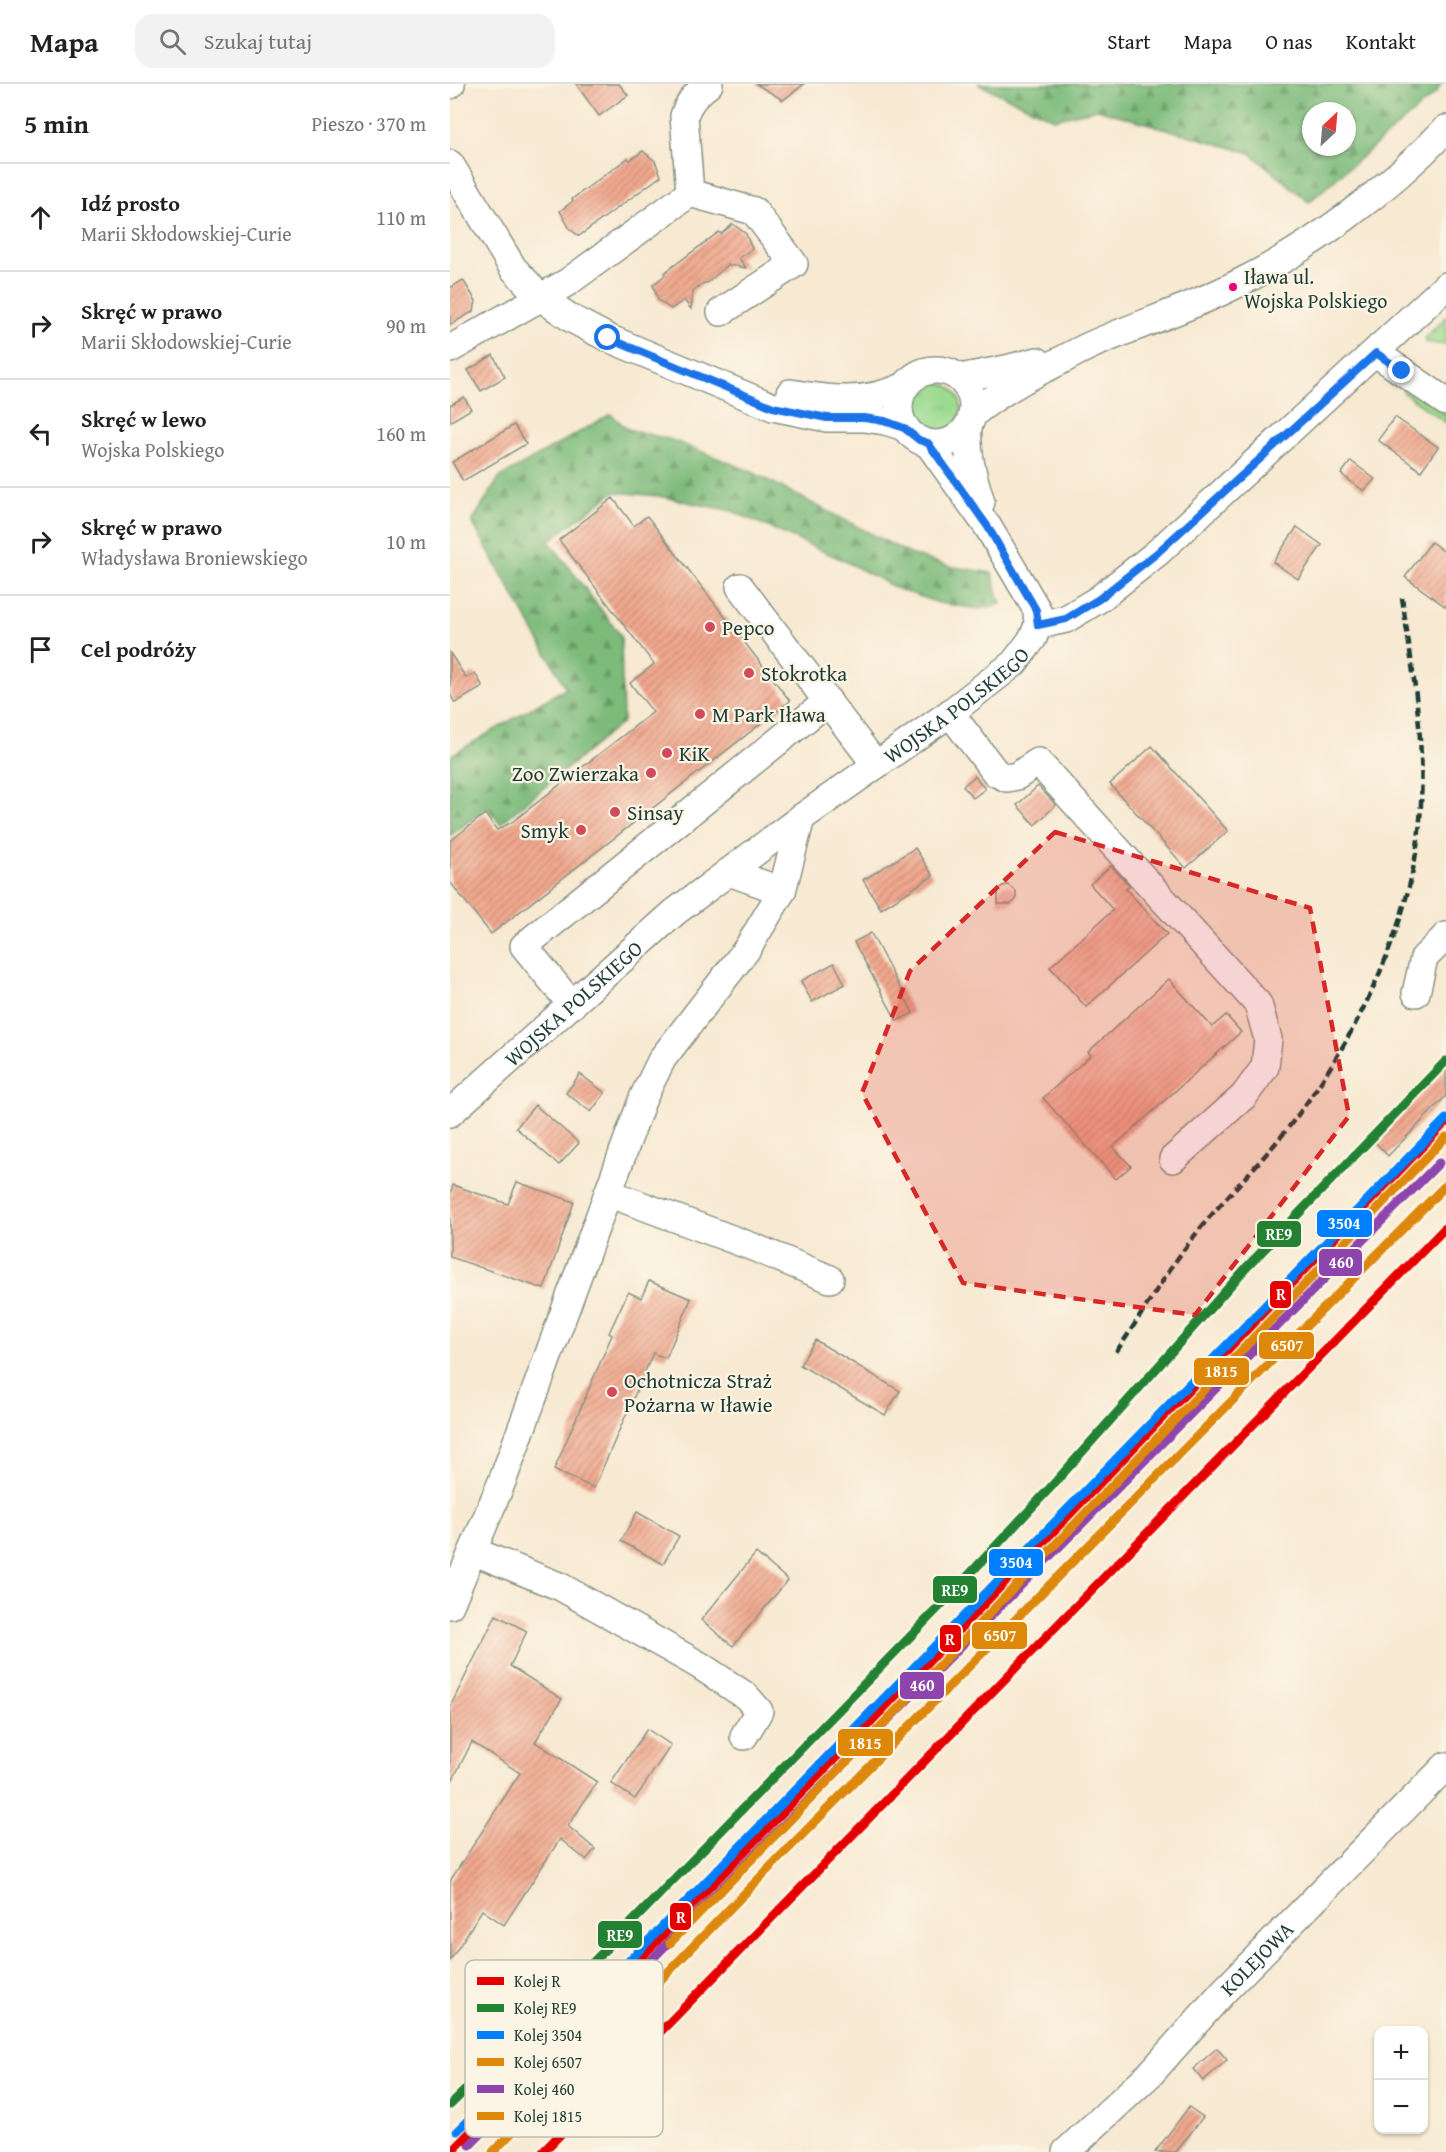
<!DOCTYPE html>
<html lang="pl">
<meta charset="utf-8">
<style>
:root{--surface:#fff;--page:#f2f2f2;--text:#202124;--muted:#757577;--line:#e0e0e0}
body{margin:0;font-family:"Gentium Book Plus",serif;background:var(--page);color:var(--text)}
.controls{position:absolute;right:18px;bottom:18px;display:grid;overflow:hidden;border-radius:12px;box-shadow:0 2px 4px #0004}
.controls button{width:54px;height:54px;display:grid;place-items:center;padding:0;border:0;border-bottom:2px solid var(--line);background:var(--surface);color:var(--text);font:30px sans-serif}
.compass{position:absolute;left:852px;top:18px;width:54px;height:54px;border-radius:50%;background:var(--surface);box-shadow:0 2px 4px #0004;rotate:26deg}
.stop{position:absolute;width:18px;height:18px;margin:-14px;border:4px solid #1a73e8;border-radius:50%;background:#fff}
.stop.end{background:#1a73e8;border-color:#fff;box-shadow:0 2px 6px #0008}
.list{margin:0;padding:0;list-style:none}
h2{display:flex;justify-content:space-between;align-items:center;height:78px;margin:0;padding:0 24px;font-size:26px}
h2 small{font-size:20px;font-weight:400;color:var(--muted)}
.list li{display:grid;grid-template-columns:39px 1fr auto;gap:18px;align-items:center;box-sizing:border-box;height:108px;padding:0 24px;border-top:2px solid var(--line)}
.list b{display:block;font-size:22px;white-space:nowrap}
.list p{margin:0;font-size:20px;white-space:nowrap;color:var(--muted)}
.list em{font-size:20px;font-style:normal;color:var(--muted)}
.icon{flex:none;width:33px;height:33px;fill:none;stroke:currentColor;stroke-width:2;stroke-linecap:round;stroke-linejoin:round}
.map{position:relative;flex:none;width:996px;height:2068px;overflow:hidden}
header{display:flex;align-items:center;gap:36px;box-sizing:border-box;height:84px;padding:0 30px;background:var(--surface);border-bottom:2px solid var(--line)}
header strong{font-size:28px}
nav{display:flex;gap:33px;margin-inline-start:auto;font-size:21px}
.search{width:420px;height:54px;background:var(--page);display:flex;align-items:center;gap:15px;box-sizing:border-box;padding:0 21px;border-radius:18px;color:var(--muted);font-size:22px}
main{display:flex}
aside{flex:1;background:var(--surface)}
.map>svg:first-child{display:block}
.grass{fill:url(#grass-tufts);stroke:#5e8c62;stroke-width:1.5}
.forest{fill:url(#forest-firs);stroke:#4e7c57;stroke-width:1.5;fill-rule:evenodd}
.building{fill:url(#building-hatch)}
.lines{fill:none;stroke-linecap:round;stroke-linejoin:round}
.minor-casing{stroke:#8b9383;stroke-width:30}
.minor{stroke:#fff;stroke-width:27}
.rail{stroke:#1f3d34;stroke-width:4.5;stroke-dasharray:9 4.5;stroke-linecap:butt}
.rail-1-casing{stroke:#fcf5e5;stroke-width:14}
.rail-2-casing{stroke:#fcf5e5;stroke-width:14}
.rail-3-casing{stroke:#fcf5e5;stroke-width:14}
.rail-4-casing{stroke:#fcf5e5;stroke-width:14}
.rail-5-casing{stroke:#fcf5e5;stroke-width:14}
.rail-6-casing{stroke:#fcf5e5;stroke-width:14}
.rail-1{stroke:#e50000;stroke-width:9}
.rail-2{stroke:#238132;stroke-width:9}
.rail-3{stroke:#0080ff;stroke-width:9}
.rail-4{stroke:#dd8808;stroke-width:9}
.rail-5{stroke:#8e44ad;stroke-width:9}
.rail-6{stroke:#dd8808;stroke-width:9}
.route{stroke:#1a73e8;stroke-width:8}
.marked{fill:#d62828;fill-opacity:0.2;stroke:#d62828;stroke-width:4.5;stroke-dasharray:12 8;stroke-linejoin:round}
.bus-dot{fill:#e5007d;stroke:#fcf5e5;stroke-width:2}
.poi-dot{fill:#d1495b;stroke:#fcf5e5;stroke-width:2}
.labels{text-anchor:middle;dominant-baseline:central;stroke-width:4.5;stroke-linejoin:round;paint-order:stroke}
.bus-label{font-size:20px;fill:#1f3d34;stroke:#fcf5e5;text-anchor:start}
.poi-label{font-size:21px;fill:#1f3d34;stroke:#fcf5e5;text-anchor:start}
.street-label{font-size:21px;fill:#1f3d34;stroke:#fcf5e5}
.key{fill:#fcf5e5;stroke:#babeb0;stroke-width:1.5}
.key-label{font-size:16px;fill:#1f3d34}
.line-badge{stroke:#fcf5e5;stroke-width:2}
.badge-label{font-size:16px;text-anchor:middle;font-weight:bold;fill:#fff}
</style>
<header>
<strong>Mapa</strong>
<div class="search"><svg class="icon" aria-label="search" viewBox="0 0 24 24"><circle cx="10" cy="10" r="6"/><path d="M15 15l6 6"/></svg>Szukaj tutaj</div>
<nav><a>Start</a><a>Mapa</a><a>O nas</a><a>Kontakt</a></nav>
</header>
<main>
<aside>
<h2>5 min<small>Pieszo · 370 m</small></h2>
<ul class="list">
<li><svg class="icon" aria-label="ahead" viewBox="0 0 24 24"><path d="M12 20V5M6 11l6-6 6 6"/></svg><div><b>Idź prosto</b><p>Marii Skłodowskiej-Curie</p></div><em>110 m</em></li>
<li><svg class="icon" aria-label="right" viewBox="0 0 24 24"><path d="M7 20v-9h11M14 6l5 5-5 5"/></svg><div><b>Skręć w prawo</b><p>Marii Skłodowskiej-Curie</p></div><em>90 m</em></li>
<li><svg class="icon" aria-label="left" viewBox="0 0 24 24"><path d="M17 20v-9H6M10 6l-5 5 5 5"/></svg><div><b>Skręć w lewo</b><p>Wojska Polskiego</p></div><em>160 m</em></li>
<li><svg class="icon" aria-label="right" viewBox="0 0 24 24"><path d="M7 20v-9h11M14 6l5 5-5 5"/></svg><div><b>Skręć w prawo</b><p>Władysława Broniewskiego</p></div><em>10 m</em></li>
<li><svg class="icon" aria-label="arrive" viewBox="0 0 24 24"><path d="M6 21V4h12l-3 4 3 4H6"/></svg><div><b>Cel podróży</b></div></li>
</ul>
</aside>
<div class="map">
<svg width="996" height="2068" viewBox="0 0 996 2068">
<defs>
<pattern id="grass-tufts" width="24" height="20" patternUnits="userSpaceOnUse" patternTransform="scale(1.5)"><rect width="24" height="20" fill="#9cdb90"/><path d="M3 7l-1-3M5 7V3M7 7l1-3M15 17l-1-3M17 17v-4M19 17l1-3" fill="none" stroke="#86bd7d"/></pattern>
<pattern id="forest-firs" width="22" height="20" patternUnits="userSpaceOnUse" patternTransform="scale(1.5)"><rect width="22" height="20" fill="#7dbb7a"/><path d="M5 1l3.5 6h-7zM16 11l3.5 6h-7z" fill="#669965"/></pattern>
<pattern id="building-hatch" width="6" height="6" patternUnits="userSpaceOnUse" patternTransform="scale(1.5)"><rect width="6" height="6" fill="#f1a88e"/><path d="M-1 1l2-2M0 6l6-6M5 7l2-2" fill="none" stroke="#c38a75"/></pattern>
</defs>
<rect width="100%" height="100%" fill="#fcf5e5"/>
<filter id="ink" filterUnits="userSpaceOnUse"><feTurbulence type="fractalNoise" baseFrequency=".0167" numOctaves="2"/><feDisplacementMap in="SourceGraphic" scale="12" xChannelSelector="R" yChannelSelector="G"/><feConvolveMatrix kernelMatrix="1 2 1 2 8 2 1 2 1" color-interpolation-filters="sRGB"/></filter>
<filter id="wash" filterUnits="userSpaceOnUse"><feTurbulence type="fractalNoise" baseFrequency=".008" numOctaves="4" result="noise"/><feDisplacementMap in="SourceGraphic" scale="24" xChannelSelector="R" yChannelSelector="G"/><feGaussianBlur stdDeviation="1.35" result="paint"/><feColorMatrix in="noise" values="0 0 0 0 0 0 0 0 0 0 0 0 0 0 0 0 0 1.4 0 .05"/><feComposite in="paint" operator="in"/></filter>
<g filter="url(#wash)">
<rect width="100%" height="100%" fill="#f7e9d2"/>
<!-- grass -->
<g class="grass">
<path d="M 996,233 L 996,261 L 976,258 L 976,253 Z"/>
<circle cx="486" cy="324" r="25"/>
<path d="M 952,300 L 996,331 L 996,339 L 954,309 Z"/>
</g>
<!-- forest -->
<g class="forest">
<path d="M 528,0 L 991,0 L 986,9 L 859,118 L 800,69 L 647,25 L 604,35 ZM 861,27 L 897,27 L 897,63 L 861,63 Z"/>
<path d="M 161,330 L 177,345 L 222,356 L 300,387 L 462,471 L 498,482 L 542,489 L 551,520 L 531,525 L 489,519 L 448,505 L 395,477 L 282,427 L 208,412 L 164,408 L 99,457 L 171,552 L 173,638 L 50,740 L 37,723 L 0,752 L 0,672 L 116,604 L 22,438 L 49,394 Z"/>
</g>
<g id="blocks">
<!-- building -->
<g class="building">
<path d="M 126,0 L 169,0 L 178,11 L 149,32 Z"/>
<path d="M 306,0 L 354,0 L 333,16 Z"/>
<path d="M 193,67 L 205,77 L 211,92 L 129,152 L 120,145 L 110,127 L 123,117 L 122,115 L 178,74 L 180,76 Z"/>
<path d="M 283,140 L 296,150 L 302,165 L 289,174 L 296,184 L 278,181 L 257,199 L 254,199 L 243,207 L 241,225 L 234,216 L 221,225 L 208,216 L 203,201 L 215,191 L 214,189 L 269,148 L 271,150 Z"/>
<path d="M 13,196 L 26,217 L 24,227 L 0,241 L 0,204 Z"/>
<path d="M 43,271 L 55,293 L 31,307 L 18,286 Z"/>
<path d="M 14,313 L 21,325 L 0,338 L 0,321 Z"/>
<path d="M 945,333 L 988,363 L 971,387 L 928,356 Z"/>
<path d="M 64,341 L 76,360 L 13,397 L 2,378 Z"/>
<path d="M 901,377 L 925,395 L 914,407 L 891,390 Z"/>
<path d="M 163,414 L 184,442 L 197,432 L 340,617 L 41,850 L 0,798 L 0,757 L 35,730 L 47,746 L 62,738 L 203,628 L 180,599 L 204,580 L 109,456 Z"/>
<path d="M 847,443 L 872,461 L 848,495 L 823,478 Z"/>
<path d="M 981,458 L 996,469 L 996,523 L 955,493 Z"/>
<path d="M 0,569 L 16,594 L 25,589 L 33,603 L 5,619 L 0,610 Z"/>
<path d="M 702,662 L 778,747 L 736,784 L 660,700 Z"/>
<path d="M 525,692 L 535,705 L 523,714 L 513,702 Z"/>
<path d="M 588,702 L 606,721 L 585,741 L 567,721 Z"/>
<path d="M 465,764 L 483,792 L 431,825 L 413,796 Z"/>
<path d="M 661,782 L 680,802 L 676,805 L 717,850 L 636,923 L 600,883 L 663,826 L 640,800 Z"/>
<path d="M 558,801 L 566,807 L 566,816 L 561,820 L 548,820 L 548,807 L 552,802 Z"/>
<path d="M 421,849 L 463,929 L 447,937 L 404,858 Z"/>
<path d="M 384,879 L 395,900 L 362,918 L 351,897 Z"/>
<path d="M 719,895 L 762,943 L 776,931 L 791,948 L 663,1063 L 681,1082 L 666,1095 L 593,1014 L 641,971 L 638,968 Z"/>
<path d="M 996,985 L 996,1012 L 938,1072 L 925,1058 Z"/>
<path d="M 130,990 L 155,1009 L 141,1028 L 116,1009 Z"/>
<path d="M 85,1021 L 129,1059 L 109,1081 L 66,1044 Z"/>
<path d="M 67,1098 L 124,1118 L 94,1205 L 0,1173 L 0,1111 L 3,1101 L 58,1120 Z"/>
<path d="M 199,1197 L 241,1215 L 216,1274 L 203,1269 L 144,1404 L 104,1386 L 162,1251 L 159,1249 L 178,1208 L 191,1214 Z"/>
<path d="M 365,1256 L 450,1307 L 435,1331 L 350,1281 Z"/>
<path d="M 187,1428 L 229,1452 L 213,1480 L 171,1457 Z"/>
<path d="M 306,1469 L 338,1496 L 283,1562 L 251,1536 Z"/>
<path d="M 46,1531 L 77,1547 L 60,1582 L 112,1615 L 85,1658 L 147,1698 L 118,1742 L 145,1765 L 136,1776 L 110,1755 L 54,1841 L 32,1826 L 0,1877 L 0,1797 L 70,1689 L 22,1658 L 0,1701 L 0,1623 Z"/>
<path d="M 197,1645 L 221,1661 L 185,1715 L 161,1699 Z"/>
<path d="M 767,1964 L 777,1976 L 753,1997 L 743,1985 Z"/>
<path d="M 739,2023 L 753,2033 L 726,2068 L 705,2068 Z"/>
</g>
</g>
</g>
<g filter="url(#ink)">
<use href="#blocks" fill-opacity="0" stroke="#8b9383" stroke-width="1.5"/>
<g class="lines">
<defs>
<g id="minor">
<path d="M 0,1 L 1,0"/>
<path d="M 0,80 L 63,184 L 90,213 L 122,235 L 158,254 L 323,323 L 377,334 L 414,334 L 435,337 L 455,343"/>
<path d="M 240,109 L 234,32 C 239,17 246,10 259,0"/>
<path d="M 0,265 L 118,198 L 240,109 L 304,127 L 344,180 L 271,228"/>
<path d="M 926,269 L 996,318"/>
<circle cx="486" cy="323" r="37"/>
<path d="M 510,294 L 556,285 L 587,277"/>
<path d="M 340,309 C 380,316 415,320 453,303"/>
<path d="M 522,331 C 544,312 569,298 594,285 C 609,278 624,269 639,262 C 686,241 735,226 781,203 C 857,167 938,106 996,45"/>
<path d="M 518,342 C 516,369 523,393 531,418"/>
<path d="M 290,503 L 426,681"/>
<path d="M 588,541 L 616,535 L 649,515 L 707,469 L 996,202"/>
<path d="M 500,629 L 546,689 L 557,694 L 567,692 L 588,678 L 808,920 L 818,955 L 815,983 L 794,1012 L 723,1075"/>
<path d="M 279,788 L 332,807"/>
<path d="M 966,909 L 974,874 L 996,852"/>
<path d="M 122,921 L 74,862 L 378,617"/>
<path id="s1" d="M 0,1029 L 225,828 L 351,734 L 500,629 L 564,579 L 583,554 L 588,541 L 587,526 L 538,443 L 478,359"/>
<path d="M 158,1109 L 303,1163 L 380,1195"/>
<path d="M 23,1467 L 111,1503 L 249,1581 L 296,1612 L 309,1627 L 294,1652"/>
<path d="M 0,1521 L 53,1395 L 193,1014 L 212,975 L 297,865 L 332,807 L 351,734"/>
<path id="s2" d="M 616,2068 L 701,1989 L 773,1908 L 996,1682"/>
</g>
</defs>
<!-- minor casing -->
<use href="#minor" class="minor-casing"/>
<!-- minor -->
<use href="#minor" class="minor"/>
<!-- rail -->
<path class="rail" d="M 666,1268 C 692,1231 714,1191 742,1155 C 770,1118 805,1085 834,1049 C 901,965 962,844 970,736 C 976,661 963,588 952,514"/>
<defs>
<g id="rail-1">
<path d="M 1,2068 L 408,1651 L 996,1038"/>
<path d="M 93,2068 L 996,1143"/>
</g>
<path id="rail-2" d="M 0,2021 L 81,1942 L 490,1522 L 600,1404 L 796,1184 L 996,977"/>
<path id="rail-3" d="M 7,2047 L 98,1959 L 214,1841 L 996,1035"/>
<path id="rail-4" d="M 43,2068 L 329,1774 L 996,1101"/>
<path id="rail-5" d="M 20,2061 L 315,1760 L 989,1079"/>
<path id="rail-6" d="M 220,1859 L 416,1658 L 996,1053"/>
</defs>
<!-- rail-1 casing -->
<use href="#rail-1" class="rail-1-casing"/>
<!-- rail-2 casing -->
<use href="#rail-2" class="rail-2-casing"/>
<!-- rail-3 casing -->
<use href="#rail-3" class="rail-3-casing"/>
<!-- rail-4 casing -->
<use href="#rail-4" class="rail-4-casing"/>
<!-- rail-5 casing -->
<use href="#rail-5" class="rail-5-casing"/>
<!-- rail-6 casing -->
<use href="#rail-6" class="rail-6-casing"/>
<!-- rail-1 -->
<use href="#rail-1" class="rail-1"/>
<!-- rail-2 -->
<use href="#rail-2" class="rail-2"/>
<!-- rail-3 -->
<use href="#rail-3" class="rail-3"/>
<!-- rail-4 -->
<use href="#rail-4" class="rail-4"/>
<!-- rail-5 -->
<use href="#rail-5" class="rail-5"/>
<!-- rail-6 -->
<use href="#rail-6" class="rail-6"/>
</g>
</g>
<g class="lines" filter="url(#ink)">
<!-- route -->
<path class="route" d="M 158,254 L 323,323 L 377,334 L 414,334 L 435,337 L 454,344 L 469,356 L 478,359 L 538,443 L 586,526 L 588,541 L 616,535 L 649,515 L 707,469 L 926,269 L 952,287"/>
</g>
<!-- marked area -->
<path class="marked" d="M 605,748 L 860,824 L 899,1032 L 745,1231 L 513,1199 L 412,1009 L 460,887 Z"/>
<!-- markers -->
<circle class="bus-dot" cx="783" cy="203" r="5"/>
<g class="poi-dot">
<circle cx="260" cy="543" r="6"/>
<circle cx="299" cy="589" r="6"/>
<circle cx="250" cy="630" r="6"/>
<circle cx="217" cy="669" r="6"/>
<circle cx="201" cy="689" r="6"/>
<circle cx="165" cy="728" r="6"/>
<circle cx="131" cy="746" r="6"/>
<circle cx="162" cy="1308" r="6"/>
</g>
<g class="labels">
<!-- bus labels -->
<g class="bus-label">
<text x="794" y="192">Iława ul.<tspan x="794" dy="24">Wojska Polskiego</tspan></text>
</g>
<!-- poi labels -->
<g class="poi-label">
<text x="272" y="543">Pepco</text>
<text x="311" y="589">Stokrotka</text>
<text x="262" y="630">M Park Iława</text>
<text x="229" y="669">KiK</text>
<text x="189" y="689" text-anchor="end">Zoo Zwierzaka</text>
<text x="177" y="728">Sinsay</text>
<text x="119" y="746" text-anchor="end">Smyk</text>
<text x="174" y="1296">Ochotnicza Straż<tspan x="174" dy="24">Pożarna w Iławie</tspan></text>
</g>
<!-- street labels -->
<g class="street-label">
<text stroke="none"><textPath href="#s1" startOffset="651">WOJSKA POLSKIEGO</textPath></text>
<text stroke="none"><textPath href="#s1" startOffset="165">WOJSKA POLSKIEGO</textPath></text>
<text stroke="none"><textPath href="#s2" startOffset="272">KOLEJOWA</textPath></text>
</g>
</g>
<!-- legend -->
<rect x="15" y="1876" width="198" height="177" rx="9" class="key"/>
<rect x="27" y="1893" width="27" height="8" fill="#e50000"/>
<rect x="27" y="1920" width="27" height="8" fill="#238132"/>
<rect x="27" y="1947" width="27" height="8" fill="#0080ff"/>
<rect x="27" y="1974" width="27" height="8" fill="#dd8808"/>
<rect x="27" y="2001" width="27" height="8" fill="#8e44ad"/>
<rect x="27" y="2028" width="27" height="8" fill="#dd8808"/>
<g class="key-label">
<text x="64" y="1903">Kolej R</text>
<text x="64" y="1930">Kolej RE9</text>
<text x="64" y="1957">Kolej 3504</text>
<text x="64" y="1984">Kolej 6507</text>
<text x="64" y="2011">Kolej 460</text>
<text x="64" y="2038">Kolej 1815</text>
</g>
<g class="line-badge">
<rect x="866" y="1125" width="57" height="29" rx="6" fill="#0080ff"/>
<rect x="806" y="1136" width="46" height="28" rx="6" fill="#238132"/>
<rect x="868" y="1164" width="45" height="29" rx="6" fill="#8e44ad"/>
<rect x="819" y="1196" width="23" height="29" rx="6" fill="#e50000"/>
<rect x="808" y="1247" width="57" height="29" rx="6" fill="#dd8808"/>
<rect x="743" y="1273" width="57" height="29" rx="6" fill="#dd8808"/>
<rect x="538" y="1464" width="56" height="29" rx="6" fill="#0080ff"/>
<rect x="482" y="1491" width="46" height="29" rx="6" fill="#238132"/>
<rect x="521" y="1537" width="57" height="29" rx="6" fill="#dd8808"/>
<rect x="489" y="1540" width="23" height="29" rx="6" fill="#e50000"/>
<rect x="449" y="1587" width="46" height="29" rx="6" fill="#8e44ad"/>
<rect x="387" y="1644" width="57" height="29" rx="6" fill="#dd8808"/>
<rect x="219" y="1818" width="23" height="29" rx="6" fill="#e50000"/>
<rect x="147" y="1836" width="46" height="29" rx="6" fill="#238132"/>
</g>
<g class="badge-label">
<text x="894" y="1145">3504</text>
<text x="829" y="1156">RE9</text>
<text x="891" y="1184">460</text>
<text x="831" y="1216">R</text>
<text x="837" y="1267">6507</text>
<text x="771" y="1293">1815</text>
<text x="566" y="1484">3504</text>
<text x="505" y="1512">RE9</text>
<text x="550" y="1557">6507</text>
<text x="500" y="1561">R</text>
<text x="472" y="1607">460</text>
<text x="415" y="1665">1815</text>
<text x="231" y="1839">R</text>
<text x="170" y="1857">RE9</text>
</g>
</svg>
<div class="controls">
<button>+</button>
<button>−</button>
</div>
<svg class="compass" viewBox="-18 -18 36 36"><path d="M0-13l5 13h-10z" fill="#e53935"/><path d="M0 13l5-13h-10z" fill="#757577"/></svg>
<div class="stop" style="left:158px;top:254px"></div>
<div class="stop end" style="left:952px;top:287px"></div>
</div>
</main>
